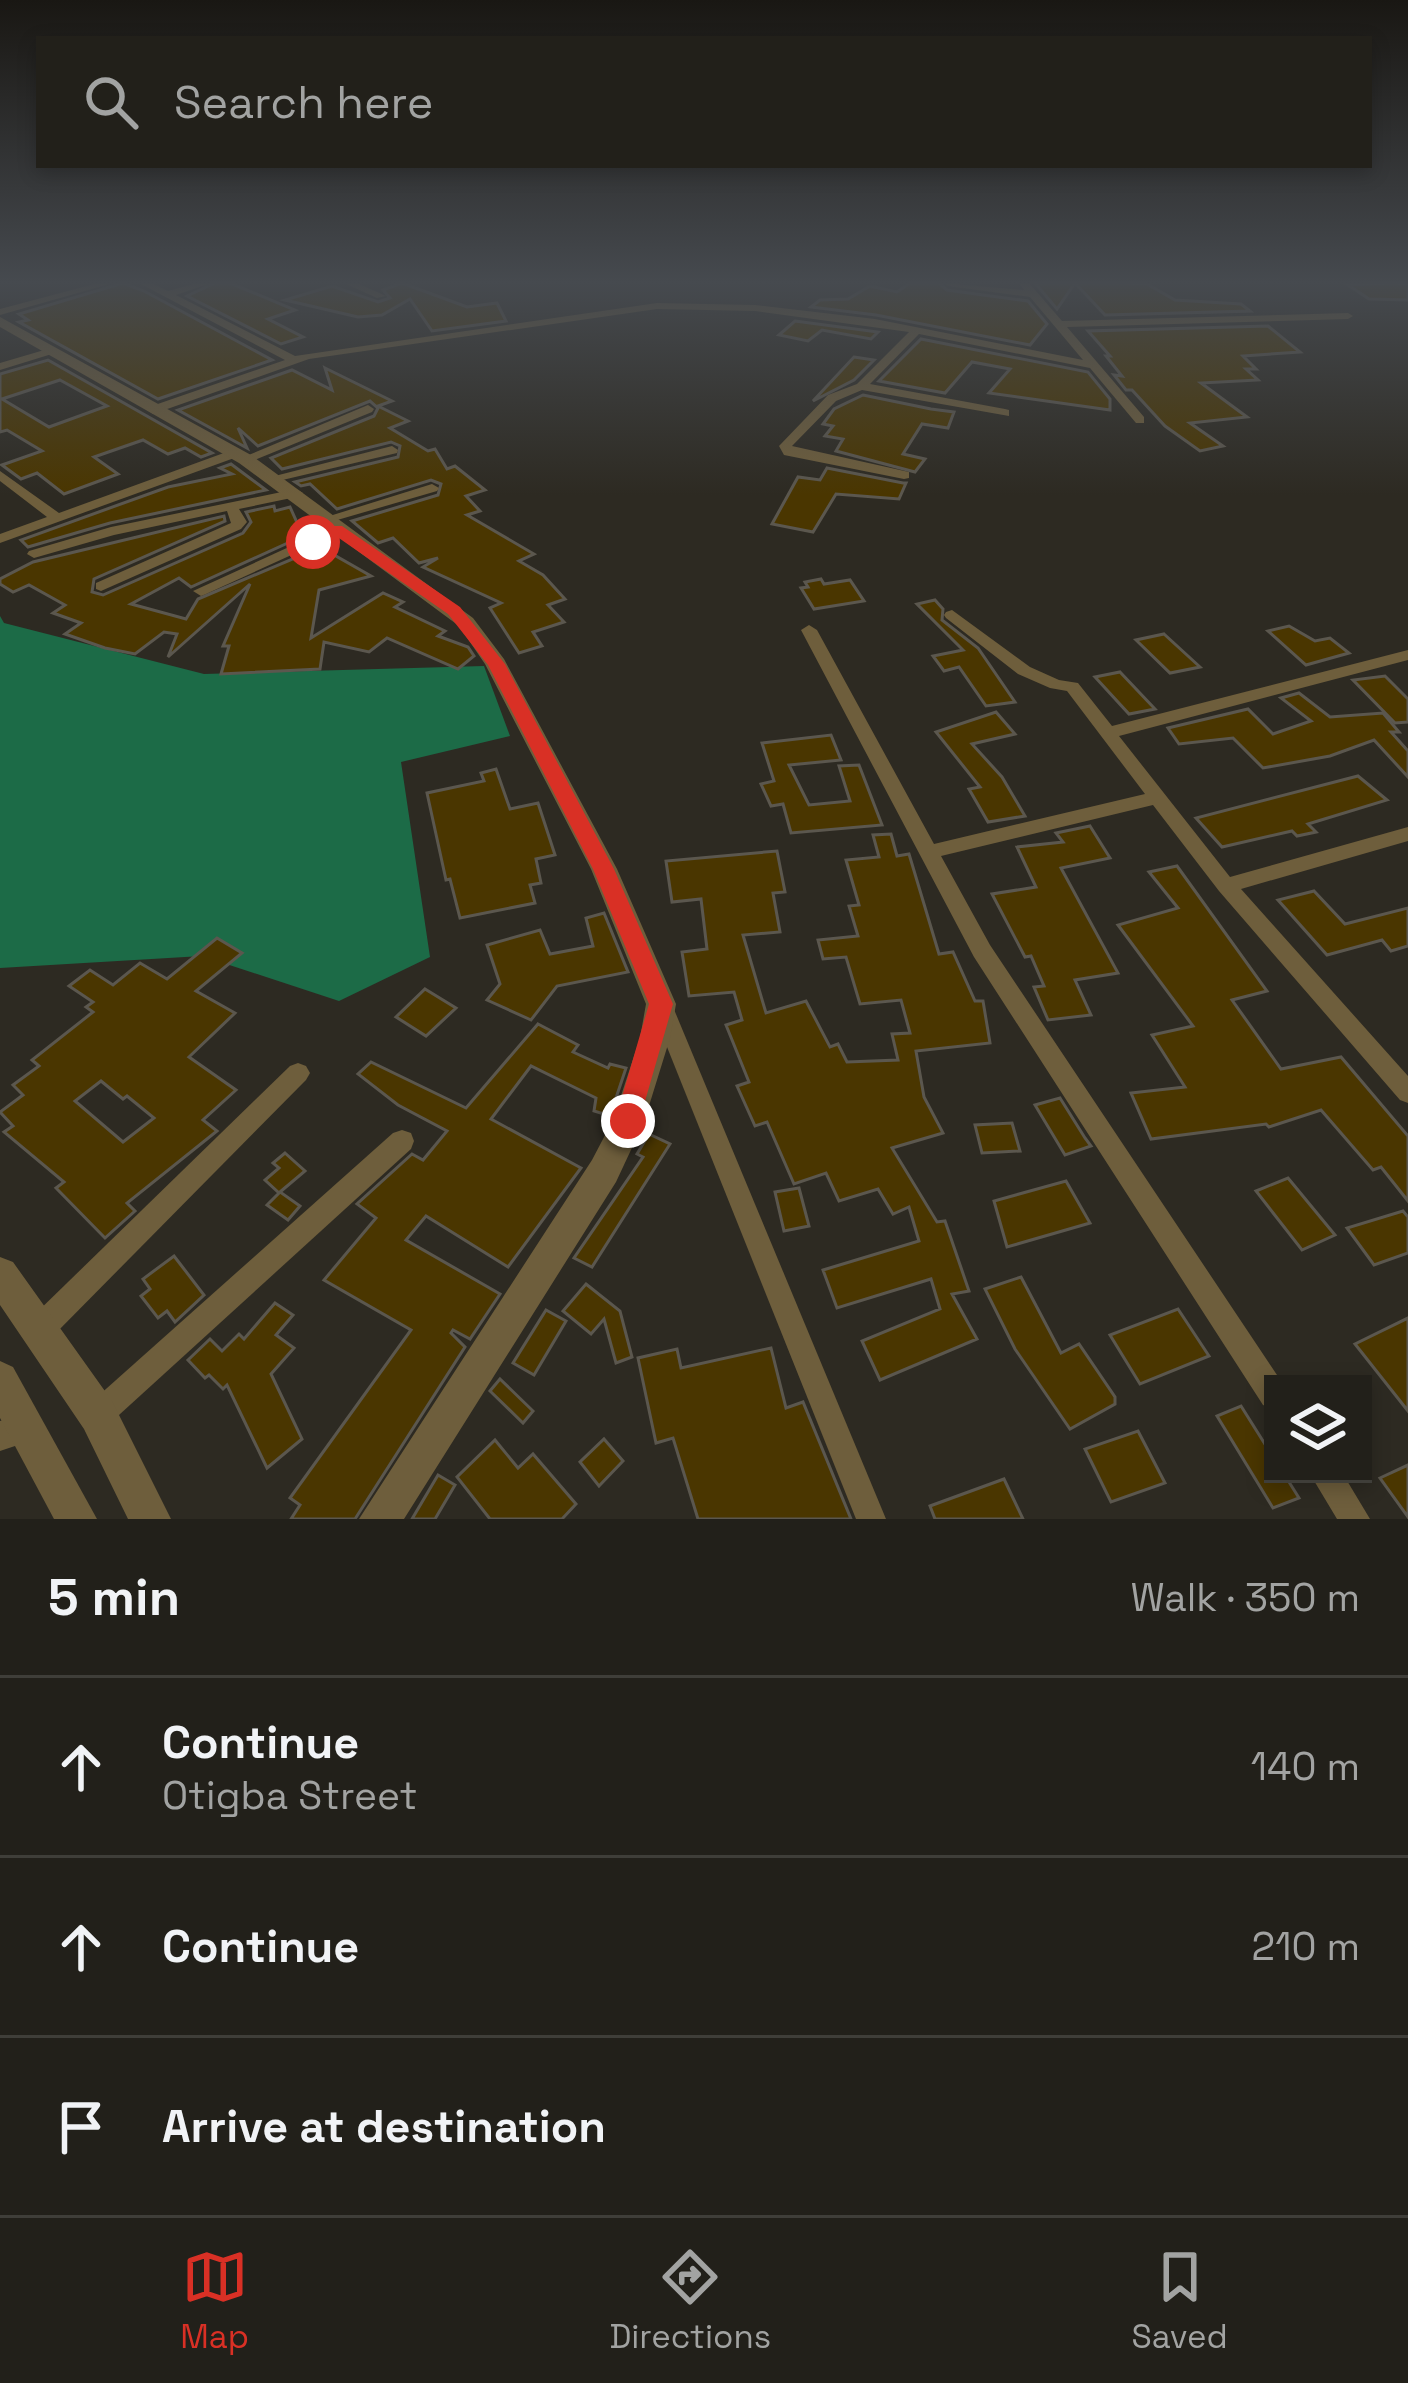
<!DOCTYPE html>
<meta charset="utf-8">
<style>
:root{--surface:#22201a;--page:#2a2823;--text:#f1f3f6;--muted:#a2a3a2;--line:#3f3e39;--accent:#d93025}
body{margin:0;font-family:"Space Grotesk",sans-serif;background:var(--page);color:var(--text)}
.controls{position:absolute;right:36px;bottom:36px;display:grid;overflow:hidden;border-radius:0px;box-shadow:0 6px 18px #0003}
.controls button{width:108px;height:108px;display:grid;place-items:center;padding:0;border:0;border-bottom:3px solid var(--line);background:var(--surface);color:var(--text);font:60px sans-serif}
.stop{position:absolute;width:36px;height:36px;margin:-27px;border:9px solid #d93025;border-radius:50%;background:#fff}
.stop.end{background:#d93025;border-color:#fff;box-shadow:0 3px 12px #0008}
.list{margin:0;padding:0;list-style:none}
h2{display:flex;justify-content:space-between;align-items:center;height:156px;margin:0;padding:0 48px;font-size:51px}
h2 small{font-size:39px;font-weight:400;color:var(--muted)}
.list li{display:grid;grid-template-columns:78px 1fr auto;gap:36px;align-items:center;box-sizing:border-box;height:180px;padding:0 48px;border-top:3px solid var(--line)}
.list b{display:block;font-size:45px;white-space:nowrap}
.list p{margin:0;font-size:39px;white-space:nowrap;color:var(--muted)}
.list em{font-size:39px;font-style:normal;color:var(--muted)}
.icon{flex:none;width:66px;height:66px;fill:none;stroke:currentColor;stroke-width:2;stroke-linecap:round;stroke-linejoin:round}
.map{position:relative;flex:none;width:1408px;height:1519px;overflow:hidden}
.search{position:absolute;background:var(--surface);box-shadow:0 6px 18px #0003;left:36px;right:36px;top:36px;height:132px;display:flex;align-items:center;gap:30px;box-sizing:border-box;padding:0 42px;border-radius:0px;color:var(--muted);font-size:45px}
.sheet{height:696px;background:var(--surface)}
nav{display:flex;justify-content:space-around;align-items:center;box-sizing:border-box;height:168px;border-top:3px solid var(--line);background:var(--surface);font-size:33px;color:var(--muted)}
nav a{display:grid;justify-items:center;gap:6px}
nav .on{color:var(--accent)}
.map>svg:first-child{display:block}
.forest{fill:#1c6b47}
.building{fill:#4a3600;stroke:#5b574e;stroke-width:3;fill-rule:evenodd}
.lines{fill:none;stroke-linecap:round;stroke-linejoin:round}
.minor{fill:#6e5e3c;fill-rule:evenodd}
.tertiary{fill:#6e5e3c;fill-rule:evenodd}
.route{fill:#d93025}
</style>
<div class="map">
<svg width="1408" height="1519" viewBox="0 0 1408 1519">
<rect width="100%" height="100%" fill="#2d2a22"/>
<!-- forest -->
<path class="forest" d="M 0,616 L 4,623 L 204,674 L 484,666 L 510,736 L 401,762 L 430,957 L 339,1001 L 202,956 L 0,968 Z"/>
<!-- building -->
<g class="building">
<path d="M 123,283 L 144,291 L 272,360 L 158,399 L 19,322 L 28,320 L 19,314 Z"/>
<path d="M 215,283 L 230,283 L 295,310 L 268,319 L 303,337 L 281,344 L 187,296 Z"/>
<path d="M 402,283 L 467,307 L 497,303 L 506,321 L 432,331 L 410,299 L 382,315 L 358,317 L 285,300 L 332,286 L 378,302 L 390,298 L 383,290 Z"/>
<path d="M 910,283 L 939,283 L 947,290 L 1028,301 L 1047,324 L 1030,345 L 876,315 L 811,307 L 820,300 L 848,299 L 870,286 L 897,292 Z"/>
<path d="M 1035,283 L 1124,283 L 1147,284 L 1175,300 L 1241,304 L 1250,311 L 1105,315 L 1075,283 L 1057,309 Z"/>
<path d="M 1393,283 L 1408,284 L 1408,300 L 1369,299 L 1348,285 Z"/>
<path d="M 795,321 L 878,332 L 871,339 L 822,330 L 808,341 L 779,335 Z"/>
<path d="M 1268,326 L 1300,352 L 1243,356 L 1256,369 L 1246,369 L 1258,380 L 1201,383 L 1247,417 L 1190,423 L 1223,446 L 1200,451 L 1165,426 L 1132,390 L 1126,390 L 1114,375 L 1122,376 L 1106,356 L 1110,356 L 1088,331 Z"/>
<path d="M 921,339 L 1088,372 L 1110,399 L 1110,410 L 989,393 L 1010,369 L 972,362 L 945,393 L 879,381 Z"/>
<path d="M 854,357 L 874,360 L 854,380 L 813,401 Z"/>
<path d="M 48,360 L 212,453 L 201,457 L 185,448 L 168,454 L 143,440 L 94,457 L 118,474 L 64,494 L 37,473 L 21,479 L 2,465 L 42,451 L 7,430 L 0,432 L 0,374 ZM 60,380 L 107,406 L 49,427 L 2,399 Z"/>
<path d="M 325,368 L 392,401 L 378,406 L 408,421 L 390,428 L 428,451 L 435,449 L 447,469 L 455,466 L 485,490 L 466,496 L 480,511 L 467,515 L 534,554 L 519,561 L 543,575 L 565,599 L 548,605 L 564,622 L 533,632 L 542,646 L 519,653 L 490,608 L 501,603 L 423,567 L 438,558 L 419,563 L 393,538 L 378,543 L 352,521 L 438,495 L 441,484 L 431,480 L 337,509 L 310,484 L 301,486 L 295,482 L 398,457 L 400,446 L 391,442 L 282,469 L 271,458 L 374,416 L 378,408 L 370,401 L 258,446 L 238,428 L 247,448 L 178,410 L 292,370 L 332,390 Z"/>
<path d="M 863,395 L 931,409 L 954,412 L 948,428 L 922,424 L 903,454 L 925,459 L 915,472 L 836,451 L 843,439 L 825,436 L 833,426 L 823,424 L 834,409 Z"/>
<path d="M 231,464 L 266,490 L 110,523 L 28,547 L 21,540 L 168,487 L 232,474 L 220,468 Z"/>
<path d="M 827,468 L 903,483 L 906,483 L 899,499 L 836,494 L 813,532 L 772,524 L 798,477 L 820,480 Z"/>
<path d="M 274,506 L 275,511 L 290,507 L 303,536 L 191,587 L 179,578 L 131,604 L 186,619 L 198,599 L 316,549 L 325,558 L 334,555 L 371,576 L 319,590 L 311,638 L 383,593 L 403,602 L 395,607 L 445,631 L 438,636 L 468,647 L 474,656 L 458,669 L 387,638 L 369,652 L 324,642 L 320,669 L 221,674 L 229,646 L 223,646 L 250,584 L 168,657 L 177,634 L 164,632 L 135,654 L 105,648 L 65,634 L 81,623 L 53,613 L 65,605 L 29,585 L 13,592 L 0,584 L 0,579 L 33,562 L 224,516 L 225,521 L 94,579 L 92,592 L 103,595 L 243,533 L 251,522 L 246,512 Z"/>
<path d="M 821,579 L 824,584 L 850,580 L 864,601 L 814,609 L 801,588 L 808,587 L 805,582 Z"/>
<path d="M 935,600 L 943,609 L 942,620 L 978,648 L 1015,702 L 986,706 L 959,667 L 944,671 L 933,656 L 963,650 L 917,604 Z"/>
<path d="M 1289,626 L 1315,641 L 1330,638 L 1349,653 L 1306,665 L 1268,631 Z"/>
<path d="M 1164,634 L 1200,667 L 1170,673 L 1136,640 Z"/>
<path d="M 1120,672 L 1155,709 L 1129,714 L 1095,677 Z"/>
<path d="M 1385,676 L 1408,699 L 1408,722 L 1395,723 L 1353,680 Z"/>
<path d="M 1299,693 L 1330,717 L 1383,713 L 1399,732 L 1391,732 L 1408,751 L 1408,777 L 1374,740 L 1330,756 L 1263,768 L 1233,738 L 1179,744 L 1168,728 L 1248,709 L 1273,734 L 1311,721 L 1281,698 Z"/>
<path d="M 996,712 L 1015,734 L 972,744 L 1002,777 L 1025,816 L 988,822 L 969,789 L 980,787 L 936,732 Z"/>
<path d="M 831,735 L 841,760 L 789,765 L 809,805 L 850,801 L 839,766 L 859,765 L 882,825 L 791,833 L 783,804 L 771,806 L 761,784 L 774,781 L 762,743 Z"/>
<path d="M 496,769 L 510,809 L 538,803 L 555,855 L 536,859 L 541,883 L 530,885 L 535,903 L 460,918 L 450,879 L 446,880 L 427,793 L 484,781 L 481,773 Z"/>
<path d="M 1358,776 L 1387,800 L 1308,824 L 1316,832 L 1297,836 L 1292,831 L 1222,847 L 1196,818 Z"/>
<path d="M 1090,826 L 1110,858 L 1061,868 L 1118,973 L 1075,980 L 1091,1015 L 1048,1020 L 1034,987 L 1044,986 L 1031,956 L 1025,957 L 992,894 L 1036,887 L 1017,847 L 1063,842 L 1056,833 Z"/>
<path d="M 891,834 L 897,856 L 909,854 L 939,954 L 953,952 L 975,1001 L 983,1001 L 990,1043 L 916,1051 L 924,1097 L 943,1133 L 892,1148 L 937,1222 L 945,1221 L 969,1291 L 952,1294 L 977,1339 L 880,1380 L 862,1341 L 940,1309 L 931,1279 L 837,1308 L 823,1270 L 919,1241 L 909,1207 L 893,1214 L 878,1189 L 839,1201 L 826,1173 L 794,1184 L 767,1122 L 755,1126 L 737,1086 L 749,1082 L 726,1025 L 742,1020 L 734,992 L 689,996 L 682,952 L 707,949 L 701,899 L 672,902 L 666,861 L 777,851 L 785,892 L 773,893 L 780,932 L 743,935 L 766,1013 L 806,1001 L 830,1047 L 838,1044 L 847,1062 L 898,1060 L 892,1034 L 910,1033 L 901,1000 L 860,1004 L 846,957 L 823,959 L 818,940 L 858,936 L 849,906 L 859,905 L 846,860 L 879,857 L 873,835 Z"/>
<path d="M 1177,866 L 1267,991 L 1232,1000 L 1281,1069 L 1341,1057 L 1408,1136 L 1408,1201 L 1381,1167 L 1373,1170 L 1321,1110 L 1269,1127 L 1266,1124 L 1151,1139 L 1131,1093 L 1185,1087 L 1152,1035 L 1193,1026 L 1118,925 L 1178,908 L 1149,872 Z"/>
<path d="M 1314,891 L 1345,924 L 1408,908 L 1408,946 L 1391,951 L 1382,940 L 1327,955 L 1278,900 Z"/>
<path d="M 604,913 L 628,972 L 557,986 L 531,1020 L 487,1000 L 500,984 L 487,945 L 540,930 L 550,954 L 593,946 L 586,918 Z"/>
<path d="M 217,938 L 242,953 L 196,991 L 235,1013 L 189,1057 L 236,1090 L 203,1120 L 217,1131 L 127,1203 L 135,1211 L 105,1238 L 56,1188 L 64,1182 L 4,1132 L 13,1126 L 0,1112 L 23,1095 L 13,1085 L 39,1066 L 32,1060 L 93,1012 L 86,1007 L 93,1002 L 69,986 L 90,970 L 113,985 L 140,963 L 167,979 ZM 101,1081 L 123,1099 L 127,1096 L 154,1118 L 123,1142 L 75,1101 Z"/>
<path d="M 425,989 L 456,1008 L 426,1036 L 396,1017 Z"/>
<path d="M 538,1024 L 578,1045 L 573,1052 L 608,1068 L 610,1064 L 626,1068 L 610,1116 L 594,1111 L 596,1098 L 531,1066 L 491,1119 L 581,1168 L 508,1267 L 426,1216 L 406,1240 L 500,1294 L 470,1339 L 453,1330 L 451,1333 L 465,1347 L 355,1519 L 291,1519 L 300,1505 L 290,1498 L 411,1330 L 324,1280 L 376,1218 L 357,1204 L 412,1154 L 423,1160 L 447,1131 L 398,1105 L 358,1074 L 371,1062 L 466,1108 Z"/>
<path d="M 1060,1098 L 1085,1138 L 1091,1146 L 1065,1155 L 1035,1105 Z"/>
<path d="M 1012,1123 L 1020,1151 L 982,1153 L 975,1125 Z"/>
<path d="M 649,1134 L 670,1144 L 592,1267 L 574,1258 L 643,1157 L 637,1154 Z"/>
<path d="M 285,1153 L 305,1171 L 280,1192 L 300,1206 L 288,1220 L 267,1205 L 279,1193 L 265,1180 L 279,1168 L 273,1163 Z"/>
<path d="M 1288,1178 L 1335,1235 L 1302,1250 L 1256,1191 Z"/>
<path d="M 1066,1181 L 1090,1223 L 1007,1247 L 994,1201 Z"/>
<path d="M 799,1188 L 809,1226 L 784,1231 L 775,1192 Z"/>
<path d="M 1403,1211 L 1408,1217 L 1408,1253 L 1374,1265 L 1347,1228 Z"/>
<path d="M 174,1256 L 204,1295 L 175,1322 L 167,1311 L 158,1318 L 141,1296 L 150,1289 L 143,1279 Z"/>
<path d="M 1021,1277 L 1061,1353 L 1079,1344 L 1115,1397 L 1115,1404 L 1070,1429 L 1015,1349 L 985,1289 Z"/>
<path d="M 586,1284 L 620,1311 L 632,1357 L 616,1363 L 604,1319 L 591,1334 L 563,1311 Z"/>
<path d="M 275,1303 L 293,1315 L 276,1335 L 294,1348 L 271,1374 L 302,1439 L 267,1468 L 227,1385 L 223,1389 L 209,1375 L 205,1378 L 188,1360 L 210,1339 L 222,1351 L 239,1334 L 244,1339 Z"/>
<path d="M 1178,1309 L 1209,1356 L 1140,1384 L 1110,1335 Z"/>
<path d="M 546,1310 L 566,1321 L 534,1375 L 513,1363 Z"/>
<path d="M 1408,1318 L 1408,1411 L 1355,1344 Z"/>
<path d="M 771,1348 L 786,1408 L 803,1402 L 851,1519 L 698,1519 L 673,1438 L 656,1443 L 638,1358 L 677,1349 L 681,1368 Z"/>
<path d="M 500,1379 L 533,1411 L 523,1423 L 490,1391 Z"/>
<path d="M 1241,1406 L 1273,1457 L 1273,1474 L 1284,1474 L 1299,1498 L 1273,1508 L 1217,1416 Z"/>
<path d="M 1138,1431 L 1165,1483 L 1111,1502 L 1085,1449 Z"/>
<path d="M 604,1439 L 623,1461 L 599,1486 L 580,1462 Z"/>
<path d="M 495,1440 L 518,1468 L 533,1454 L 576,1504 L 562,1519 L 490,1519 L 457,1477 Z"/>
<path d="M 1408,1465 L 1408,1517 L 1380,1478 Z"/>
<path d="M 438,1475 L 455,1485 L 435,1519 L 412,1519 Z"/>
<path d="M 1004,1479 L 1023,1519 L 935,1519 L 930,1506 Z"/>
</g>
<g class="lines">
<!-- minor -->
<g class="minor">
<path d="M 98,283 L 113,283 L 0,315 L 0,309 Z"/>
<path d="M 139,283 L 151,283 L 168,291 L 197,283 L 211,283 L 176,295 L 295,356 L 657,303 L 755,305 L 875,319 L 1083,360 L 1030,297 L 948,286 L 943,283 L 1024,290 L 1019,283 L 1029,283 L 1062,321 L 1348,313 L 1353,316 L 1348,319 L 1067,327 L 1144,417 L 1144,423 L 1136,423 L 1090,368 L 919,334 L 870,384 L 1005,409 L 1009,410 L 1009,416 L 862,390 L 836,401 L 792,446 L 909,472 L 909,478 L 904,479 L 784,455 L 779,446 L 828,395 L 857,384 L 909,332 L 755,311 L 657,309 L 309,359 L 153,414 L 147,410 L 149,407 L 285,360 Z"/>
<path d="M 344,283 L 357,283 L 386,296 L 377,298 Z"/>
<path d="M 51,348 L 57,351 L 55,353 L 0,370 L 0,363 Z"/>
<path d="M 368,405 L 374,409 L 372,412 L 250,462 L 239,459 Z"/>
<path d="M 392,446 L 398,450 L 397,453 L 274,482 L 267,478 Z"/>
<path d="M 232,450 L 238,454 L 237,457 L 0,543 L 0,534 L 47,517 L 0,481 L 0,471 L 59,513 Z"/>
<path d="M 432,484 L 439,488 L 437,491 L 327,523 L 320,519 Z"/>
<path d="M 296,489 L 303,493 L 301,496 L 239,509 L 247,522 L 241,529 L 101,591 L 96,589 L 96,583 L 231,523 L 227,511 L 114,535 L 34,558 L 27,554 L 29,551 L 111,527 Z"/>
<path d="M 337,525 L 342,526 L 342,532 L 206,594 L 201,596 L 193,591 Z"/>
<path d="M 952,610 L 1030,667 L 1059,680 L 1078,683 L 1112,726 L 1408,650 L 1408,660 L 1119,736 L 1230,877 L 1408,827 L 1408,841 L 1241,889 L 1408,1076 L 1408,1103 L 1400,1100 L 1219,891 L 1153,805 L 941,856 L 990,945 L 1283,1384 L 1273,1384 L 1273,1409 L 1263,1405 L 974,957 L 801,630 L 809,625 L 817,630 L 934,844 L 1145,794 L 1067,691 L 1050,688 L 1018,674 L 946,618 L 944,615 L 946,612 Z"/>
<path d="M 662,998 L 670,1001 L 673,1007 L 886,1519 L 856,1519 L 651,1007 L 654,1001 Z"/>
<path d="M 298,1063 L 306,1066 L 310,1073 L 306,1080 L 50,1339 L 40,1343 L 30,1339 L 26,1329 L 30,1319 L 290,1066 Z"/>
<path d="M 402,1130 L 411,1133 L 414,1141 L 411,1149 L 108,1425 L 98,1430 L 88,1425 L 83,1415 L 88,1405 L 393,1133 Z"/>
<path d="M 29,1413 L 39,1418 L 44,1428 L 39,1438 L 0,1451 L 0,1421 Z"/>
<path d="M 1310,1474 L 1343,1474 L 1370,1519 L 1337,1519 Z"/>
</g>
<!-- tertiary -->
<g class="tertiary">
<path d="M 0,317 L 251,455 L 473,618 L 504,659 L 617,869 L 676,1004 L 670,1038 L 644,1122 L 616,1182 L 404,1519 L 359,1519 L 592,1160 L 613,1120 L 640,1038 L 646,1004 L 591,869 L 485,664 L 459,626 L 239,463 L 0,327 Z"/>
<path d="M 0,1257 L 13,1262 L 112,1401 L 171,1519 L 128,1519 L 84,1429 L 0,1305 Z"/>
<path d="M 0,1361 L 13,1367 L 97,1519 L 54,1519 L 0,1418 Z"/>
</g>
</g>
<!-- sky -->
<linearGradient id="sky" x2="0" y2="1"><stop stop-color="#191713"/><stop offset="0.57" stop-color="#464a4f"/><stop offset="1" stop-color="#464a4f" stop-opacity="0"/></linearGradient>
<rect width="1408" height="495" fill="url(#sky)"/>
<!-- route -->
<path class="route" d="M 331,526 L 342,526 L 460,607 L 505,664 L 614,869 L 673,1004 L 637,1129 L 618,1129 L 615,1121 L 649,1004 L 593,869 L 488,665 L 448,614 L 336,536 L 313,546 L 305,542 Z"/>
</svg>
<div class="controls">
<button><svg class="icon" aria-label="layers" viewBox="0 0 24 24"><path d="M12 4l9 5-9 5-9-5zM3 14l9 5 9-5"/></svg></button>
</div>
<div class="stop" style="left:313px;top:542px"></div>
<div class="stop end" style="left:628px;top:1121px"></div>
<div class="search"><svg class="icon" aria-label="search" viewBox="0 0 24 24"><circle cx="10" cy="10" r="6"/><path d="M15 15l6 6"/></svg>Search here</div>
</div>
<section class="sheet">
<h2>5 min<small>Walk · 350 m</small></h2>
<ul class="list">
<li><svg class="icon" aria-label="ahead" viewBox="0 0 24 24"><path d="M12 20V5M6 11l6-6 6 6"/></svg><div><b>Continue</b><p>Otigba Street</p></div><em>140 m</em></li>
<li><svg class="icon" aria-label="ahead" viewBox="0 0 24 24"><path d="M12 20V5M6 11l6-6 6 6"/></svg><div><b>Continue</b></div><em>210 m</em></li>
<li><svg class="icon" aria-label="arrive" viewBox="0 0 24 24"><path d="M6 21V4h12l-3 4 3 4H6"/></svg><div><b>Arrive at destination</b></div></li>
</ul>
</section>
<nav>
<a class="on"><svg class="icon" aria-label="map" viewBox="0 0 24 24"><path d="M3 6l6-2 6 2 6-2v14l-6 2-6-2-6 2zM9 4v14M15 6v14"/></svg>Map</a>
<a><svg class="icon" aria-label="directions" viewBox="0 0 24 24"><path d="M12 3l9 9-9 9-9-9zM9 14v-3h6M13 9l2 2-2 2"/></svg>Directions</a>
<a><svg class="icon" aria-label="saved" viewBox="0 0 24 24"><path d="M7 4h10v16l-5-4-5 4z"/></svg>Saved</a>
</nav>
